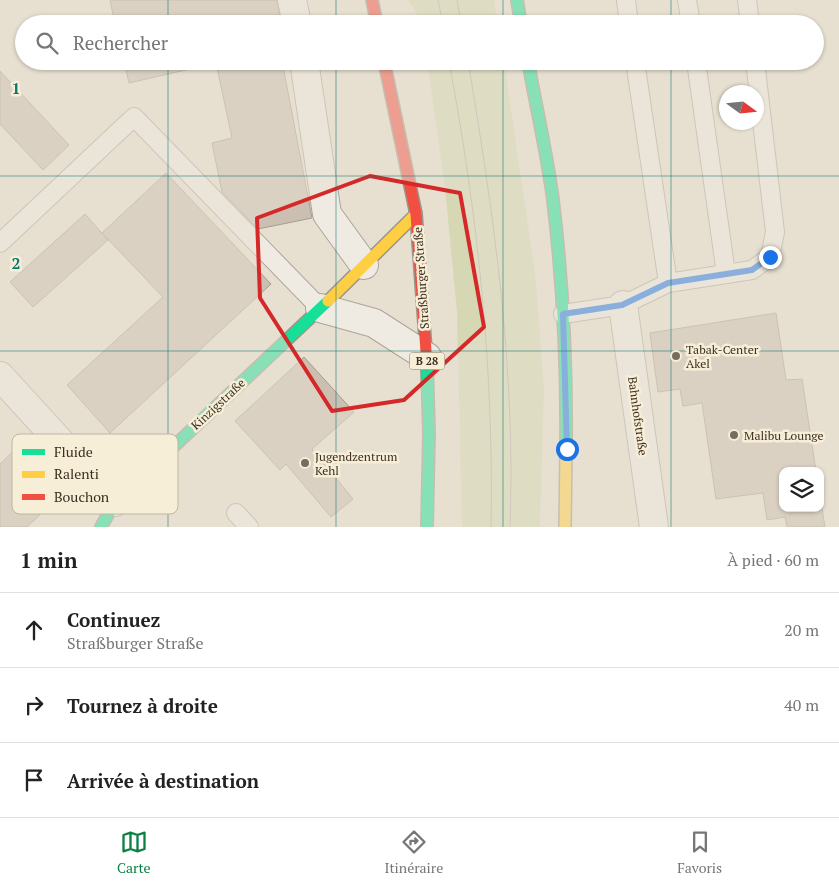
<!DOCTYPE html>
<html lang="fr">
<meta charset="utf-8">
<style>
:root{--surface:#fff;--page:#f6f6f6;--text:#222;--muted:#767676;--line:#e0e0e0;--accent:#0b8043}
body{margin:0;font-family:"PT Serif",serif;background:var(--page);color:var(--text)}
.controls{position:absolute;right:15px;bottom:15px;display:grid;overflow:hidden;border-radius:10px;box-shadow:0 1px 4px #0004}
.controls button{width:45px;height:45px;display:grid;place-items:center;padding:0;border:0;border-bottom:1px solid var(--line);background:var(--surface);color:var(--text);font:25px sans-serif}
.compass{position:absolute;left:719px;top:85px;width:45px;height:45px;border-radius:50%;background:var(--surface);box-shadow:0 1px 4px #0004;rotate:105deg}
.stop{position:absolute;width:15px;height:15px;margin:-11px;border:4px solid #1a73e8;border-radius:50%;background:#fff}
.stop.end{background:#1a73e8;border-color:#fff;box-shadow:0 1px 5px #0008}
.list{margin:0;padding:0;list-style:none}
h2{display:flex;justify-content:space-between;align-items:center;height:65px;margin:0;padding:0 20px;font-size:21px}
h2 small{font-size:16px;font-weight:400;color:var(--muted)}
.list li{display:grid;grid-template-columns:32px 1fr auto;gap:15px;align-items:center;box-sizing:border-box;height:75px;padding:0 20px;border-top:1px solid var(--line)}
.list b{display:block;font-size:19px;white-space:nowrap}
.list p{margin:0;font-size:16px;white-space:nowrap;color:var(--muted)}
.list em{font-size:16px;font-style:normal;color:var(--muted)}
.icon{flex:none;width:28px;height:28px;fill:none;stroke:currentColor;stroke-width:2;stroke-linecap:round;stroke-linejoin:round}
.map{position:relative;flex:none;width:839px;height:527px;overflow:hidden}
.search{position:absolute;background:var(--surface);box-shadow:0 1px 4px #0004;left:15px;right:15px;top:15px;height:55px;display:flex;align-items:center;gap:12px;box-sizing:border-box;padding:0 18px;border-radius:28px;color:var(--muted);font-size:19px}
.sheet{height:290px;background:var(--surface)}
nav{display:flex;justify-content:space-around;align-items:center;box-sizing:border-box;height:70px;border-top:1px solid var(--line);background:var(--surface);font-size:14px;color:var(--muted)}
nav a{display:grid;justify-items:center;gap:2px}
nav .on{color:var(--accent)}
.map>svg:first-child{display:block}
.green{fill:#d6d7b3}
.building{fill:#cbbfb2;stroke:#a89c90}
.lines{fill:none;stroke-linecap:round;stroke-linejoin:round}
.lane-casing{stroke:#ada599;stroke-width:20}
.street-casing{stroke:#ada599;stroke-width:30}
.fast-casing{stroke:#9c958a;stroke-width:14}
.slow-casing{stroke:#9c958a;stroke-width:14}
.jam-casing{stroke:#9c958a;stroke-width:14}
.lane{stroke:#efebe3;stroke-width:18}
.street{stroke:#efebe3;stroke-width:28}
.fast{stroke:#16e098;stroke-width:11}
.slow{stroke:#ffcf43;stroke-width:11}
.jam{stroke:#f24e42;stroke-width:11}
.tram{stroke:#afaaa2;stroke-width:1}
.route{stroke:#1a73e8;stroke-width:6}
.marked{fill:none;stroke:#d62828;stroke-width:4;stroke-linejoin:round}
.grid{fill:none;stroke:#0f766e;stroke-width:1;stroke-opacity:0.55}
.poi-dot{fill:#786c5e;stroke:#f7eed8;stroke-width:2}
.labels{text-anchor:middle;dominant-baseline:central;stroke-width:5;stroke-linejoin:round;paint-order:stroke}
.shield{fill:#f7eed8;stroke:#756857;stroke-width:1}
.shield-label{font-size:11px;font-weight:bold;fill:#3d2e20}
.street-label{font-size:12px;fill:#3d2e20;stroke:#f7eed8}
.poi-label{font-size:12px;fill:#3d2e20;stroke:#f7eed8;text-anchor:start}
.key{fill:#f7eed8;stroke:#bfb4a1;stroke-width:1}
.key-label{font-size:14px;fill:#3d2e20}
.grid-label{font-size:16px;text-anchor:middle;font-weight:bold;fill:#0f766e;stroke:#f7eed8;stroke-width:5;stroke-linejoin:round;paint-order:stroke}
</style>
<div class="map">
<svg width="839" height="527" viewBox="0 0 839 527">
<rect width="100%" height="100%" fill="#e7e0d1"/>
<!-- green -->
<g class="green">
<path d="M 408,0 L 494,0 L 498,24 L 419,24 L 416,12 Z"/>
<path d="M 427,61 L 504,61 L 536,280 L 544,391 L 540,527 L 462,527 L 457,312 L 445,188 Z"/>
</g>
<!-- building -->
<g class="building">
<path d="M 110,0 L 277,0 L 281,24 L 115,24 Z"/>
<path d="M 124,61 L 282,61 L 312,218 L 258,229 L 222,192 L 212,143 L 232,138 L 216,63 L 129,83 Z"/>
<path d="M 0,71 L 69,145 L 43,170 L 0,124 Z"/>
<path d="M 166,173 L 271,284 L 110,433 L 67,385 L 163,297 L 102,233 Z"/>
<path d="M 85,214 L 108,240 L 33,307 L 10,282 Z"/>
<path d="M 776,313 L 786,380 L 802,379 L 816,471 L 783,471 L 783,508 L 820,508 L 820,496 L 825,527 L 787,527 L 785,517 L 767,520 L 763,493 L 716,499 L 702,403 L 683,406 L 680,389 L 658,392 L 650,333 Z"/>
<path d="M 304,357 L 354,412 L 312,449 L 353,499 L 331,517 L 286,464 L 280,470 L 235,421 Z"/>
<path d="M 18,447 L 62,494 L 27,527 L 0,527 L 0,464 Z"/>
</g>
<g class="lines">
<defs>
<g id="lane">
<path d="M 626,0 L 629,24"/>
<path d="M 687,0 L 691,24"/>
<path d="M 747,0 L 750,24"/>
<path d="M 635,61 L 668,283"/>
<path d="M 696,61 L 726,274"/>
<path d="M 0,243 L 134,117 L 320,308"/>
<path d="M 563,314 L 623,305 L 668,283 L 752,270 L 770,257 L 775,232 L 755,61"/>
<path d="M 236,513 L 249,527"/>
</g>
<g id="street">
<path d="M 292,0 L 297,24"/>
<path d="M 304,61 L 327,214 L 364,265"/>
<path d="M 623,305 L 654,527"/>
<path d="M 320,308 L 374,323 L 427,357"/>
<path d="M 0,376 L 115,502"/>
</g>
<g id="fast">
<path d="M 517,0 L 521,24"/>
<path d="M 528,61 C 536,107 547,153 553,200 C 563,283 567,368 566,451"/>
<path d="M 101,527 L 115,502 L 328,301"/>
<path d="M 427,527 L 429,433 L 427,365"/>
</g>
<g id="slow">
<path d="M 328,301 L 416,214"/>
<path d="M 565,527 L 566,451"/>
</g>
<g id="jam">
<path d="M 372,0 L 377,24"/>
<path d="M 384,61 L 416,214 L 427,365"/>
</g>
</defs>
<!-- lane casing -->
<use href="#lane" class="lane-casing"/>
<!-- street casing -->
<use href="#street" class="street-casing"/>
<!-- fast casing -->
<use href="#fast" class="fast-casing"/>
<!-- slow casing -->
<use href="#slow" class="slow-casing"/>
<!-- jam casing -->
<use href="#jam" class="jam-casing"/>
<!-- lane -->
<use href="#lane" class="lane"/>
<!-- street -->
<use href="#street" class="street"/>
<!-- fast -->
<use href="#fast" class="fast"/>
<!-- slow -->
<use href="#slow" class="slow"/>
<!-- jam -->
<use href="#jam" class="jam"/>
<!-- tram -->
<g class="tram">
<path d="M 438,0 L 443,24"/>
<path d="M 457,0 L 461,24"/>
<path d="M 449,61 C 478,217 494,369 491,527"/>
<path d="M 468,61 C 494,216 516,370 510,527"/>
</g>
</g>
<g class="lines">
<!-- route -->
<path class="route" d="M 567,449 L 563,314 L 622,305 L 668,283 L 752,270 L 770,257"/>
</g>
<!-- marked area -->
<path d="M0 0H839V527H0ZM 370,176 L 460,193 L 484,327 L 404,400 L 332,411 L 260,298 L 257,218 Z" fill="#e7e0d1" fill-opacity=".55" fill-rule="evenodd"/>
<path class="marked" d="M 370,176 L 460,193 L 484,327 L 404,400 L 332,411 L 260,298 L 257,218 Z"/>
<!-- grid -->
<path class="grid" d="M 168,0 L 168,24M 336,0 L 336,24M 503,0 L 503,24M 671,0 L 671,24M 168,61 L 168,527M 336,61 L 336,527M 503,61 L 503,527M 671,61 L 671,527M 0,176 L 839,176M 0,351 L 839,351"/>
<!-- markers -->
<g class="poi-dot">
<circle cx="676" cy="356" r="5"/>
<circle cx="734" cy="435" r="5"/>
<circle cx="305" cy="463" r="5"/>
</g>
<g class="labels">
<!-- shield labels -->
<rect class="shield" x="409.5" y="352.5" width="35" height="17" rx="4"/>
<g class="shield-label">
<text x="427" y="361">B 28</text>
</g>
<!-- street labels -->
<g class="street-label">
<text transform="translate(421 278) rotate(-94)">Straßburger Straße</text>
<text transform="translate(218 404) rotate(-43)">Kinzigstraße</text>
<text transform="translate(638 416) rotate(82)">Bahnhofstraße</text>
</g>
<!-- poi labels -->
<g class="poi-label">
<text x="686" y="349">Tabak-Center<tspan x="686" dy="14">Akel</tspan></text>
<text x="744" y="435">Malibu Lounge</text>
<text x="315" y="456">Jugendzentrum<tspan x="315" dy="14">Kehl</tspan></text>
</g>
</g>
<!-- legend -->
<rect x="12" y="434" width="166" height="80" rx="8" class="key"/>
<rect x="22" y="449" width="23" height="6" fill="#16e098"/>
<rect x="22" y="471" width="23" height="7" fill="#ffcf43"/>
<rect x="22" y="494" width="23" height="6" fill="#f24e42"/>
<g class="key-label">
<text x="54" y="457">Fluide</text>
<text x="54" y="479">Ralenti</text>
<text x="54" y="502">Bouchon</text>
</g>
<g class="grid-label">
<text x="16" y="94">1</text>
<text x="16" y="269">2</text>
</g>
</svg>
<div class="controls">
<button><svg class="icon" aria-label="layers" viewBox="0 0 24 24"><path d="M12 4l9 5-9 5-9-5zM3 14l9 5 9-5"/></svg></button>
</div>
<svg class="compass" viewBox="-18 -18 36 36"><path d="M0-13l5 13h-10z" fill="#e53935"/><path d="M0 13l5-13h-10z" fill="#767676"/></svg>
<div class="stop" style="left:567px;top:449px"></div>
<div class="stop end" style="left:770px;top:257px"></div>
<div class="search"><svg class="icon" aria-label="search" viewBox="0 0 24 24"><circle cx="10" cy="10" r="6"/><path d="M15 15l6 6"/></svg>Rechercher</div>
</div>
<section class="sheet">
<h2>1 min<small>À pied · 60 m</small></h2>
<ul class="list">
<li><svg class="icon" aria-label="ahead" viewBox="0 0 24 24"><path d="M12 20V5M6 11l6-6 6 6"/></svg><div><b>Continuez</b><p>Straßburger Straße</p></div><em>20 m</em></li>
<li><svg class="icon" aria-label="right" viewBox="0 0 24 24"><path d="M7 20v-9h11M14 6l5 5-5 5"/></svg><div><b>Tournez à droite</b></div><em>40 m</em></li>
<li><svg class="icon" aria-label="arrive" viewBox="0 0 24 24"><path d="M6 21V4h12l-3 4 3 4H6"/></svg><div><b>Arrivée à destination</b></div></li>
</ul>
</section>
<nav>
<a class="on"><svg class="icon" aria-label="map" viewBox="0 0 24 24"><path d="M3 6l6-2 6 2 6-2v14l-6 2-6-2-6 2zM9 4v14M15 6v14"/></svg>Carte</a>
<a><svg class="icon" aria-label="directions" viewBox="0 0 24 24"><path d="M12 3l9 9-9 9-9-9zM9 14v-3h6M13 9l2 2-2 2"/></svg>Itinéraire</a>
<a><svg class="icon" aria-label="saved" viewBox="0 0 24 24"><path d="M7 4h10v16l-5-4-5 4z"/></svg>Favoris</a>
</nav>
